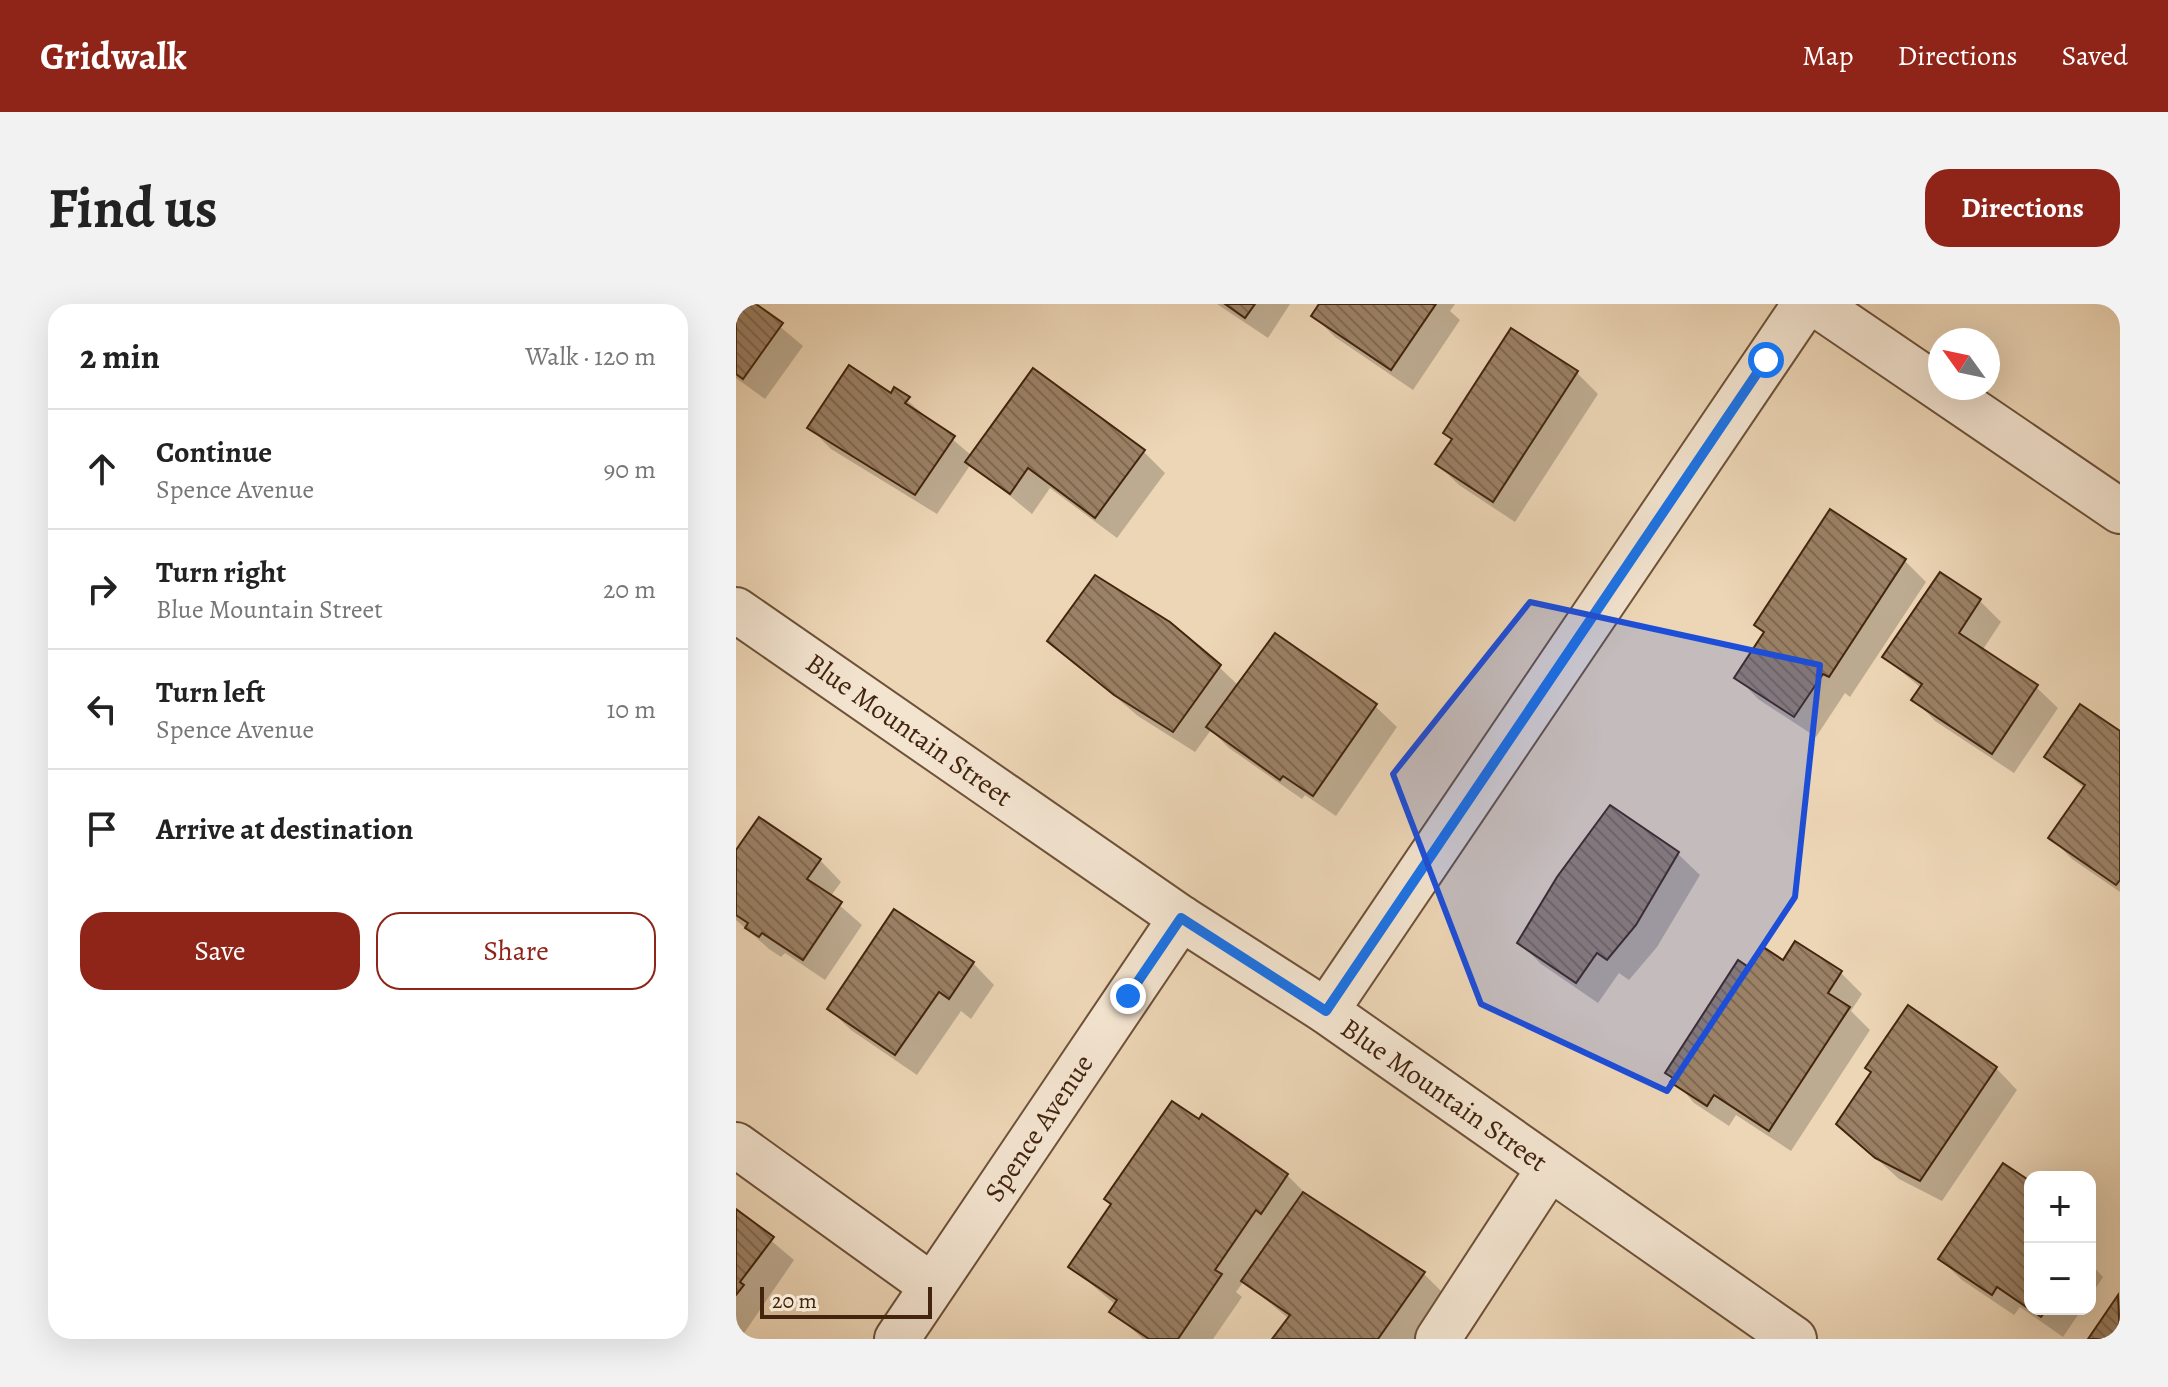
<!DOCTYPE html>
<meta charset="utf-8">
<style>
:root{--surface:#fff;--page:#f2f2f2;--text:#222;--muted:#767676;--line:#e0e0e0;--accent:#8f2418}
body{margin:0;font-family:Alegreya,serif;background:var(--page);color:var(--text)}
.controls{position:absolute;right:24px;bottom:24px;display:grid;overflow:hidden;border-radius:16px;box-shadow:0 8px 32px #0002}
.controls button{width:72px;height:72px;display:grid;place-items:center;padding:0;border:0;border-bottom:2px solid var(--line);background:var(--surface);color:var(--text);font:40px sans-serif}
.compass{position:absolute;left:1192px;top:24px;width:72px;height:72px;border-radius:50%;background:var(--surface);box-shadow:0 8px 32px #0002;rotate:303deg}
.scale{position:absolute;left:24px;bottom:20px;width:172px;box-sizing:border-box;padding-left:8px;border:4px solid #43250e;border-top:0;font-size:22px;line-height:28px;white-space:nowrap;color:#43250e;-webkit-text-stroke:6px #f3e4d0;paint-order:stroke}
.stop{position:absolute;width:24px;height:24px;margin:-18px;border:6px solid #1a73e8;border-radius:50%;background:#fff}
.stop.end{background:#1a73e8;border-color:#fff;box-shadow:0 2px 8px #0008}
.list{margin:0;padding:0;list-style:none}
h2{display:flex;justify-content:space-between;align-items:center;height:104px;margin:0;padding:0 32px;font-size:34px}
h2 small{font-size:26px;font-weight:400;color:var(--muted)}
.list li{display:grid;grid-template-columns:52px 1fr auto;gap:24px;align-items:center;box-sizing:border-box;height:120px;padding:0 32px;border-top:2px solid var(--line)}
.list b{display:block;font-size:30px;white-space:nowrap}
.list p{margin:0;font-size:26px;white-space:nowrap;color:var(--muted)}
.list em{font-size:26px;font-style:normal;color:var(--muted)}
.actions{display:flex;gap:16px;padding:24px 32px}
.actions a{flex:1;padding:18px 0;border:2px solid var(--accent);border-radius:24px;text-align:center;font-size:28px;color:var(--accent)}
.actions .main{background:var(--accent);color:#fff}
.icon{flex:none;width:44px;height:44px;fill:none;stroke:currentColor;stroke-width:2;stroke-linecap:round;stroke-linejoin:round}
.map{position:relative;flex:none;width:1384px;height:1035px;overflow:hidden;border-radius:24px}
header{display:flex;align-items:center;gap:48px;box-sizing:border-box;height:112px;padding:0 40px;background:var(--accent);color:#fff}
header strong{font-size:38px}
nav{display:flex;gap:44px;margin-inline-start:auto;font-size:28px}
.intro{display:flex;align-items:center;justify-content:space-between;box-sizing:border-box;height:192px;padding:0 48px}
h1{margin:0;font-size:56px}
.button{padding:20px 36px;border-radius:24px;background:var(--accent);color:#fff;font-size:28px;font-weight:700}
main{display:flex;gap:48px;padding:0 48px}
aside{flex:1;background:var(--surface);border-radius:24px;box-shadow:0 8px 32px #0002}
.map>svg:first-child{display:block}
.shadow{fill:#0003}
.building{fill:url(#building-back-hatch);stroke:#43250e;stroke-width:2}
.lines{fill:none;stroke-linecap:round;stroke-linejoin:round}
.minor-casing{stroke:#6e5138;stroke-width:48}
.minor{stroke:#f3e4d0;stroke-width:44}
.route{stroke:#1a73e8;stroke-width:10}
.marked{fill:#1d4ed8;fill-opacity:0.2;stroke:#1d4ed8;stroke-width:6;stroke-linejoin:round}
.labels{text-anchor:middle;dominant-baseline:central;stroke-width:6;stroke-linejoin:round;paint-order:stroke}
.street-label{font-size:28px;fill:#43250e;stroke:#f3e4d0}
</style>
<header>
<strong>Gridwalk</strong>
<nav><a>Map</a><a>Directions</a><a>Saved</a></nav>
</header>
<div class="intro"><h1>Find us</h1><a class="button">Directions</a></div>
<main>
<aside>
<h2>2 min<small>Walk · 120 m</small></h2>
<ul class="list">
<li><svg class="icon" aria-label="ahead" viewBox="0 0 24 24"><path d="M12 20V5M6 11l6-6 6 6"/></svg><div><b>Continue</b><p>Spence Avenue</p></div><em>90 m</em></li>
<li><svg class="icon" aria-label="right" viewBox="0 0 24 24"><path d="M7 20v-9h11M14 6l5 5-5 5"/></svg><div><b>Turn right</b><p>Blue Mountain Street</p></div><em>20 m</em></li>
<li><svg class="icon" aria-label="left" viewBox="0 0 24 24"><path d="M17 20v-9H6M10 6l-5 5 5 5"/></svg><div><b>Turn left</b><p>Spence Avenue</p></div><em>10 m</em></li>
<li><svg class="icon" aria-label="arrive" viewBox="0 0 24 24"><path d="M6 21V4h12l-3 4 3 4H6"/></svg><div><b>Arrive at destination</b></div></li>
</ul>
<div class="actions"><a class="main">Save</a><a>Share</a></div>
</aside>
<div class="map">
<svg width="1384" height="1035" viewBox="0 0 1384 1035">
<defs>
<pattern id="building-back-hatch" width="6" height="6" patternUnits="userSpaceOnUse" patternTransform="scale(2)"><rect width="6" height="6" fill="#9b8165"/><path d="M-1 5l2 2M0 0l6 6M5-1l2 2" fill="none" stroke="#806952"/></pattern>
</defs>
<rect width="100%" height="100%" fill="#edd6b6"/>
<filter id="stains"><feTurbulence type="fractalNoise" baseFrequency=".0025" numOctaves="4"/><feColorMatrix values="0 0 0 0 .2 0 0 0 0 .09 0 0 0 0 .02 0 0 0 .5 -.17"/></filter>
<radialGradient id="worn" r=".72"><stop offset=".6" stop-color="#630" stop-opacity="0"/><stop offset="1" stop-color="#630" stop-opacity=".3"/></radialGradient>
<!-- shadow -->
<g class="shadow">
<path d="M 0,0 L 17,0 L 67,42 L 29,95 L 0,74 Z"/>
<path d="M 481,0 L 554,0 L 532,34 Z"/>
<path d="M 586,0 L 719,0 L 714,7 L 724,16 L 677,86 L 599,33 L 578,12 Z"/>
<path d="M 841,69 L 862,90 L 779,218 L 723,181 L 701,160 L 718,137 L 709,128 Z"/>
<path d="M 159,86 L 236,152 L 408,148 L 429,169 L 381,234 L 314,184 L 296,210 L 235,160 L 201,210 L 95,145 L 74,124 L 156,91 Z"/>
<path d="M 1095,208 L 1169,257 L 1190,278 L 1114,393 L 1109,389 L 1080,433 L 1022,395 L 1001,373 L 1029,330 L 1020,321 Z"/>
<path d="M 1204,270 L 1244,297 L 1265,318 L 1246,347 L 1300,383 L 1322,404 L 1278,469 L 1199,417 L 1178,395 L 1185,384 L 1148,353 Z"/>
<path d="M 314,337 L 483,363 L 503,382 L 639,402 L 661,423 L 600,512 L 569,491 L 566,495 L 493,444 L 475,426 L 459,448 L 402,412 Z"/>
<path d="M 1384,430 L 1384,588 L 1336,555 L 1315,534 L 1349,485 L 1311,452 Z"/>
<path d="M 875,504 L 942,550 L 964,571 L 921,643 L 893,676 L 883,669 L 862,699 L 805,660 L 784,639 Z"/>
<path d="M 0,550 L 84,556 L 105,578 L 94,593 L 126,621 L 89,676 L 49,649 L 45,653 L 33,645 L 0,616 Z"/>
<path d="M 1047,658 L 1105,669 L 1126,690 L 1115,707 L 1134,726 L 1055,847 L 1000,811 L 993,822 L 958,799 L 932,769 L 1015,666 Z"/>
<path d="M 237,659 L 258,681 L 235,715 L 225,707 L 181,771 L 115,726 L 93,705 Z"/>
<path d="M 1172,704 L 1260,764 L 1281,786 L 1206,897 L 1163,875 L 1102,819 L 1137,769 Z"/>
<path d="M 551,871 L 572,892 L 688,970 L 709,991 L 678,1035 L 538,1035 L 553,1015 L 508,977 L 500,988 L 506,993 L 477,1035 L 407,1035 L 376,1007 L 380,1001 L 335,963 Z"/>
<path d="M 1294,879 L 1294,1005 L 1346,1005 L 1327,1033 L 1284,1003 L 1278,1011 L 1226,976 L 1204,955 Z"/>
<path d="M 0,907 L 58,956 L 4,1035 L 0,1035 Z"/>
<path d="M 1354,959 L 1367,973 L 1354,993 Z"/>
<path d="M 1383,994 L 1384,1035 L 1355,1035 Z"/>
</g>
<!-- building -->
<g class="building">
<path d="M 0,0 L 20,0 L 47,19 L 7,75 L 0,70 Z"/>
<path d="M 489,0 L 519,0 L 509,14 Z"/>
<path d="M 583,0 L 700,0 L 655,66 L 575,12 Z"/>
<path d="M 775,24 L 842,67 L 757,198 L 699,160 L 716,135 L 707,129 Z"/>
<path d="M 113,61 L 155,89 L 158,83 L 174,93 L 169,99 L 219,132 L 179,191 L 71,124 Z"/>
<path d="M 297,64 L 409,146 L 359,214 L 292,164 L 274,190 L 229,158 Z"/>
<path d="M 1094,205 L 1170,255 L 1093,373 L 1087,370 L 1058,413 L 998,374 L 1028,328 L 1018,321 Z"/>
<path d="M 1204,268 L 1245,295 L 1223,329 L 1302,381 L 1256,450 L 1175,396 L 1186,380 L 1146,353 Z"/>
<path d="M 359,271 L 434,318 L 485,361 L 437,428 L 378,391 L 311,337 Z"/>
<path d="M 539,329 L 641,400 L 577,492 L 547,472 L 544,476 L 470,423 Z"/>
<path d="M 1344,400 L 1384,427 L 1384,576 L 1380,581 L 1312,534 L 1349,481 L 1308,453 Z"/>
<path d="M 874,501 L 943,548 L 900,621 L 871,656 L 861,649 L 840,679 L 781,639 L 821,573 Z"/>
<path d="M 23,513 L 85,555 L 71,575 L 106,598 L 67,656 L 26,629 L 23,633 L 9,624 L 12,619 L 0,611 L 0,546 Z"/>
<path d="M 158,605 L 238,658 L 213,695 L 203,688 L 159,751 L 91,705 Z"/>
<path d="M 1059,637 L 1106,667 L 1092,689 L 1114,703 L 1033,827 L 978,791 L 971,802 L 934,778 L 937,774 L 929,769 L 1002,656 L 1014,664 L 1027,643 L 1047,656 Z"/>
<path d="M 1172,701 L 1261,763 L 1184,877 L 1139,854 L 1100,820 L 1135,768 L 1129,764 Z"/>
<path d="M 436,797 L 463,815 L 466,810 L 552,870 L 525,910 L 520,906 L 479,966 L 486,970 L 442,1035 L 413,1035 L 373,1008 L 381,996 L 332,963 L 375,900 L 368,895 Z"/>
<path d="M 1267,859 L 1294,877 L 1294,1005 L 1311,1005 L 1305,1013 L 1261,983 L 1256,991 L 1202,955 Z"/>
<path d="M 567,888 L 689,968 L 642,1035 L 536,1035 L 554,1011 L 505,977 Z"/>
<path d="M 0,905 L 38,933 L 4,978 L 8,981 L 0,991 Z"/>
<path d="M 1382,991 L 1384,1035 L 1352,1035 Z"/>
</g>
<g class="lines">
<defs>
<g id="minor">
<path d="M 1080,0 L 1384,207"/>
<path d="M 0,306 L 445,614 L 590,707 L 1058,1035"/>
<path d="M 590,707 L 1069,0"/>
<path d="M 0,841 L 196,982"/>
<path d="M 161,1035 L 445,614"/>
<path d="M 702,1035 L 813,865"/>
</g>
</defs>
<!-- minor casing -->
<use href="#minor" class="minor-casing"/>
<!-- minor -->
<use href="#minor" class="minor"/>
</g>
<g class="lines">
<!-- route -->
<path class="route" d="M 392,692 L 445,614 L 590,707 L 1030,56"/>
</g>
<!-- marked area -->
<path class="marked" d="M 794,298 L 1084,361 L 1059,593 L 931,787 L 745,700 L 657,470 Z"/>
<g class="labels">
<!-- street labels -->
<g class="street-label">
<text transform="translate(173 426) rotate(35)">Blue Mountain Street</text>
<text transform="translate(708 791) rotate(35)">Blue Mountain Street</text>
<text transform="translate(303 824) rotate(-56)">Spence Avenue</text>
</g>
</g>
<rect width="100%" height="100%" filter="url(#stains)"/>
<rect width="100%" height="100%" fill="url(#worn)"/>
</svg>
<div class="controls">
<button>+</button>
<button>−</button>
</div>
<svg class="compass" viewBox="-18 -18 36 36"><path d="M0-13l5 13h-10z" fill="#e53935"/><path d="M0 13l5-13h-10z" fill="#767676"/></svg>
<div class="scale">20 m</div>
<div class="stop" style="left:1030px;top:56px"></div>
<div class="stop end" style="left:392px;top:692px"></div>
</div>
</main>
